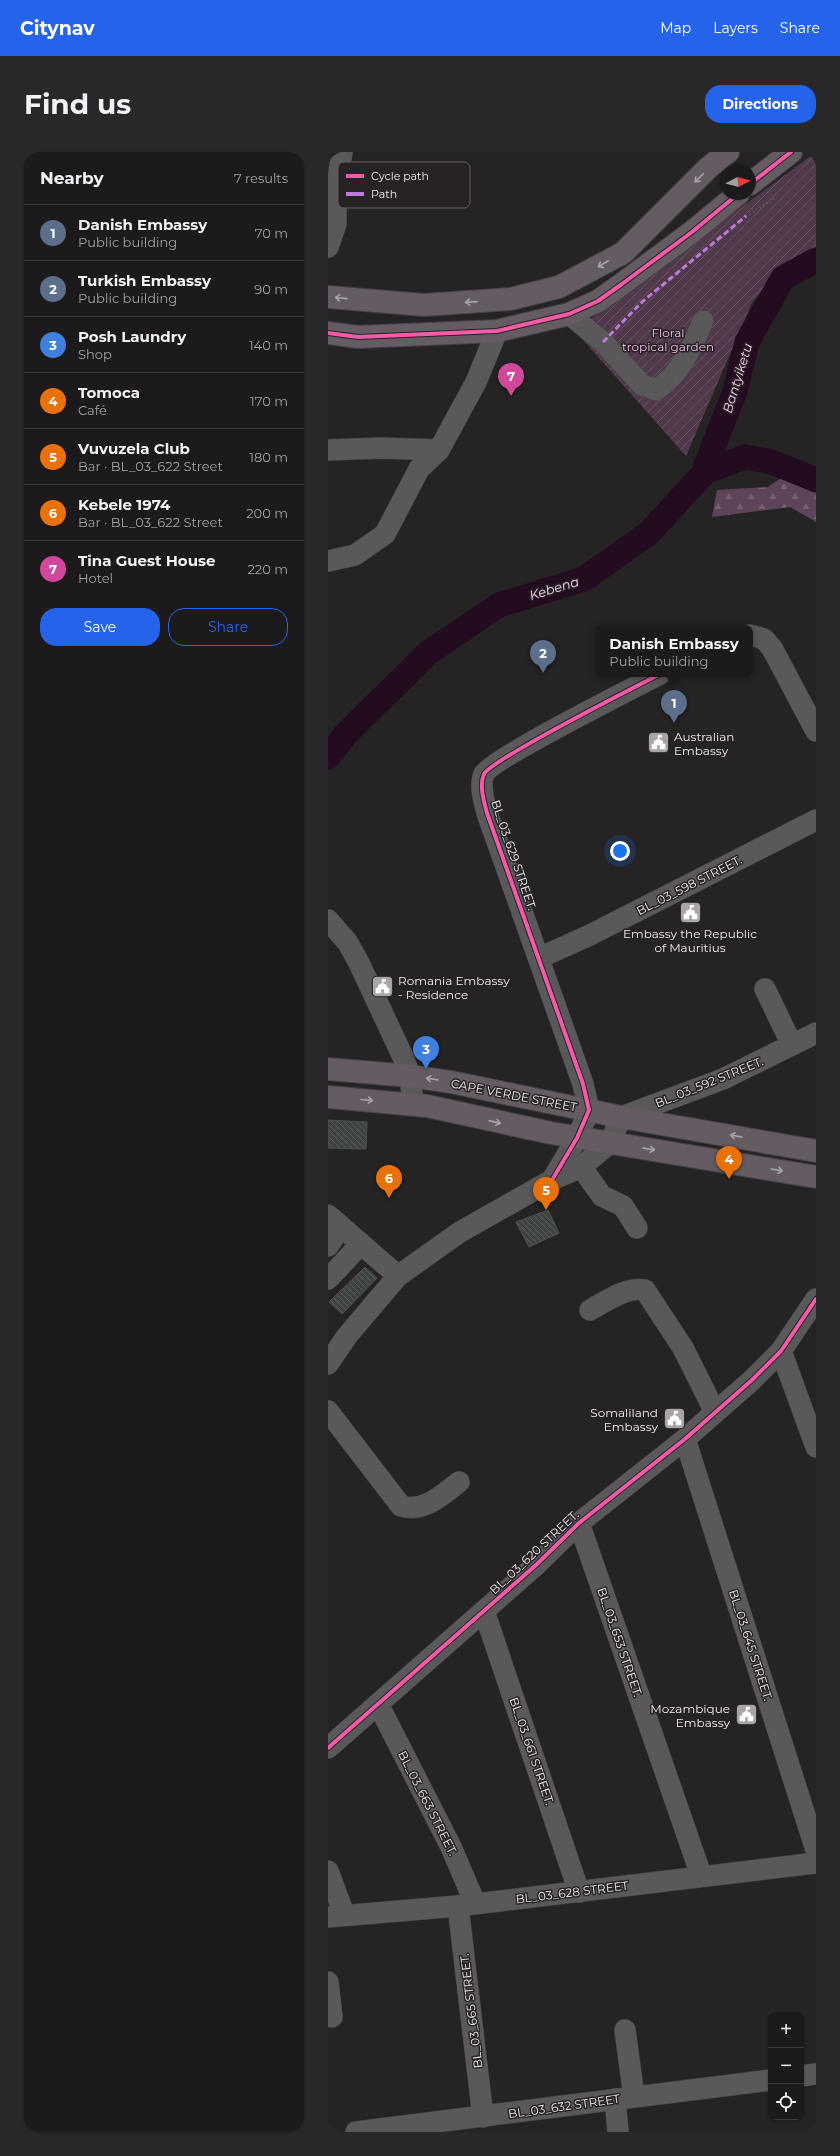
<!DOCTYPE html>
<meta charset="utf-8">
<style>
:root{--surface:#1c1a1c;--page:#292729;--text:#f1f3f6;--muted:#a0a1a3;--line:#3a383b;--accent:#2563eb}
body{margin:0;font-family:Montserrat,sans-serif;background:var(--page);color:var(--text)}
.controls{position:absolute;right:12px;bottom:12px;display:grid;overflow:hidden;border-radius:8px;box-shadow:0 1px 3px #0004}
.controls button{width:36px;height:36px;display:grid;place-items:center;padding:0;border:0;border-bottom:1px solid var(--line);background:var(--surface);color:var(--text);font:20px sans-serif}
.compass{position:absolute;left:392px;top:12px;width:36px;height:36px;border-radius:50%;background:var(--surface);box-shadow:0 1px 3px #0004;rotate:83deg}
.you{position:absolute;left:292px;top:699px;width:14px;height:14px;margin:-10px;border:3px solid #fff;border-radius:50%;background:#1a73e8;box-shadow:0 0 0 6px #1a73e833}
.badge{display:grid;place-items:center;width:26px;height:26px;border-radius:50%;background:var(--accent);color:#fff;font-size:13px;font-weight:700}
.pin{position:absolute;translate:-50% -33px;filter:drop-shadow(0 1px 2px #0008)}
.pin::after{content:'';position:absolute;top:21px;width:14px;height:12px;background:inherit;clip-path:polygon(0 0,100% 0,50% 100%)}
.popup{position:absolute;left:267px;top:473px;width:158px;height:52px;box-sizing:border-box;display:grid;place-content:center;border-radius:8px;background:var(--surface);filter:drop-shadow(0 1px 3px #0005);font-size:13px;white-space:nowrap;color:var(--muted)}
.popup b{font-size:15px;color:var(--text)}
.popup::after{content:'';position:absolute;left:50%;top:100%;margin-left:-8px;border:8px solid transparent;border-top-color:var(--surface)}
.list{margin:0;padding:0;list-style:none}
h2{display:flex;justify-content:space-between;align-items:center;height:52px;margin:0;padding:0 16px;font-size:17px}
h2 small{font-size:13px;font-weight:400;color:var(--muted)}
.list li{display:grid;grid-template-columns:26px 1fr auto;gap:12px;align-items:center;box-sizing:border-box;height:56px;padding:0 16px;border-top:1px solid var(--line)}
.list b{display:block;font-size:15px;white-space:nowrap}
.list p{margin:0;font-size:13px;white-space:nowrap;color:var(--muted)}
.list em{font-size:13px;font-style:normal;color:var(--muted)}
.actions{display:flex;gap:8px;padding:12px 16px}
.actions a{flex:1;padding:9px 0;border:1px solid var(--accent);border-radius:16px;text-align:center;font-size:14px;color:var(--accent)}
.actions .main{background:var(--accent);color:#fff}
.icon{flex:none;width:22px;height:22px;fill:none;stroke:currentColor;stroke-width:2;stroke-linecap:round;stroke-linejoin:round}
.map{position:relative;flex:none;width:488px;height:1980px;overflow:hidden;border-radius:16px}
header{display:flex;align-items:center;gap:24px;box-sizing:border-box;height:56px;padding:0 20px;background:var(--accent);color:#fff}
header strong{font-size:19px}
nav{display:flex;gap:22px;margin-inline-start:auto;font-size:14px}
.intro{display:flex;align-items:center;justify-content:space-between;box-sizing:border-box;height:96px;padding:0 24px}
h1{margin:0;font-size:28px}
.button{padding:10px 18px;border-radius:16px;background:var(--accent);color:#fff;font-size:14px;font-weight:700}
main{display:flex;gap:24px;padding:0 24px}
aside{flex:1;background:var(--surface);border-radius:16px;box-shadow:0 1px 3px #0004}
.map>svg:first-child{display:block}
.forest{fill:url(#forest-firs)}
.garden{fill:url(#garden-furrows)}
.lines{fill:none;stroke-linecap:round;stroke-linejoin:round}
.river{stroke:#230c20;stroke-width:25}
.building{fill:url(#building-back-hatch);stroke:#515150}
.minor-casing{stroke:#444143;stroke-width:22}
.major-casing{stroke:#444143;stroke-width:24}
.path{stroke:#5d5c5d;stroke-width:2.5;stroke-dasharray:1 3;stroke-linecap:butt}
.minor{stroke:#5a585a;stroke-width:21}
.major{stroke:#645c62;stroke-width:22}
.quiet{stroke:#bd7bd9;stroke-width:3;stroke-dasharray:6 3;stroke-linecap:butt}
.cycleway-casing{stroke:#272226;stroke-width:6}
.cycleway{stroke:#f35aa7;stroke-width:4}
.oneway{stroke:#a9a3a8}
.labels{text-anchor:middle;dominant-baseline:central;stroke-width:3;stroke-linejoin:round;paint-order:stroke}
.park-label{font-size:12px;fill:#f4bde8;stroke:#272226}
.poi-label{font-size:12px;fill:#eeeaed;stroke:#272226;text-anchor:start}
.street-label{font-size:12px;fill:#eeeaed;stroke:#272226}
.water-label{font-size:13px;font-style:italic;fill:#facdf0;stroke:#272226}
.key{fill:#272226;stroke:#635e62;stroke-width:1}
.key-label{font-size:11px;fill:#eeeaed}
</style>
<header>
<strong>Citynav</strong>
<nav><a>Map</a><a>Layers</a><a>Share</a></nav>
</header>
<div class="intro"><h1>Find us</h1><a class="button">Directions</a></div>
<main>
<aside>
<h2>Nearby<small>7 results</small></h2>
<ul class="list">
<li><span class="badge" style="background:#5c6f8a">1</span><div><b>Danish Embassy</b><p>Public building</p></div><em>70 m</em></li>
<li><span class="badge" style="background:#5c6f8a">2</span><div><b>Turkish Embassy</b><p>Public building</p></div><em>90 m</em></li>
<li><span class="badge" style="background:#3f7fe0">3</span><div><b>Posh Laundry</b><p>Shop</p></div><em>140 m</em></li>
<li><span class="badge" style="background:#e8710a">4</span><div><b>Tomoca</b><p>Café</p></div><em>170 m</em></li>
<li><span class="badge" style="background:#e8710a">5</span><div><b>Vuvuzela Club</b><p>Bar · BL_03_622 Street</p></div><em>180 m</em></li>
<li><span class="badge" style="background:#e8710a">6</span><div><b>Kebele 1974</b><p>Bar · BL_03_622 Street</p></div><em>200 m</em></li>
<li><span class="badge" style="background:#d1479c">7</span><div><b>Tina Guest House</b><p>Hotel</p></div><em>220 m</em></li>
</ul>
<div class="actions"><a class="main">Save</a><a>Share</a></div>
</aside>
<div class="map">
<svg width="488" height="1980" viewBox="0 0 488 1980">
<defs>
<pattern id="forest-firs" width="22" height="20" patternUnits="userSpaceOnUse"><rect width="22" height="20" fill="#5e4459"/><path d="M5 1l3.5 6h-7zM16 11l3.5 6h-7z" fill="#755f71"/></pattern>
<pattern id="garden-furrows" width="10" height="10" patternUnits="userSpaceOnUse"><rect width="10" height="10" fill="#4f394a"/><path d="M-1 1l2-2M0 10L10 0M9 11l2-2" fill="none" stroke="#695664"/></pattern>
<pattern id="building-back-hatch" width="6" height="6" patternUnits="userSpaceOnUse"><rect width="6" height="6" fill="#3e433f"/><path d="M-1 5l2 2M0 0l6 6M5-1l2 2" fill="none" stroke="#5a5e5b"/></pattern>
</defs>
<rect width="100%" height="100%" fill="#262325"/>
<!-- forest -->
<path class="forest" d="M 456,324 L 488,335 L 488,370 L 462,355 L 384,365 L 389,338 L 440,335 Z"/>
<!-- garden -->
<path class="garden" d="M 488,0 L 488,96 L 451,118 L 424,151 L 358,304 L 248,180 L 264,166 Z"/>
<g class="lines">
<!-- river -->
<g class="river">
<path d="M 377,320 L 378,313 L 407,239 L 419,190 L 455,126 L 488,108"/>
<path d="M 0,605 L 17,583 L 100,501 L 171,453 L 256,427 L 321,381 L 377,320 L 417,305 L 444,310 L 488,328"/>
</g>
</g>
<!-- building -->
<g class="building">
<path d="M 0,968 L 39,970 L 38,997 L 0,996 Z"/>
<path d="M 220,1058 L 231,1081 L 201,1095 L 188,1070 Z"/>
<path d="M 37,1115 L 49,1126 L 14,1162 L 1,1150 Z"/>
</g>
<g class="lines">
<defs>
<g id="minor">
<path d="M 0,95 L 8,72 L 8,40 L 14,0"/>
<path d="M 241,162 L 275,190 L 314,233 L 328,238 C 352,223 364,195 375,169"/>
<path d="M 0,298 L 53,296 L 111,298"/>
<path d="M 0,409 L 27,403 L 57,382 L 91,317 L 111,298 L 148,230 L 169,179"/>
<path d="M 422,483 L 436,487 L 444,496 L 488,579"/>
<path d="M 0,768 L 20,791 L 31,811 L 76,907 L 82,924 L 85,952"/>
<path d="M 211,806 L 262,783 L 488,668"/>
<path d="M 437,837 L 464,893"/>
<path d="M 253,1015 L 274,1044 L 295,1054 L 309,1076"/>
<path d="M 224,1028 L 249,986 L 261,958 L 255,932 L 159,661 C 156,650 151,633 156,622 C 164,607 307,535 332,522"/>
<path d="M 0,1063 L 70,1124"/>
<path d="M 0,1094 L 13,1075"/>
<path d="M 0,1127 L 33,1092"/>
<path d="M 262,1158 C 277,1150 299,1134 317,1138 L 355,1196 L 387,1260"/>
<path d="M 453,1199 L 488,1295"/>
<path d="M 0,1212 L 19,1184 L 70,1124 L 132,1080 L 224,1028 L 253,1015 L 282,991 L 293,965 L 395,927 L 488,881"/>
<path d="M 0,1259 L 73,1354 C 96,1361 114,1343 131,1330"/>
<path d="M 357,1287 L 488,1698"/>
<path d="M 251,1371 L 373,1723"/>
<path d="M 156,1459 L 251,1740"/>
<path d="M 50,1552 L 123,1695 L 147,1751"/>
<path d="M 0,1596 L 208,1413 L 251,1371 L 357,1287 L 424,1228 L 453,1199 L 488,1147"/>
<path d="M 0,1719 L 16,1762"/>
<path d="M 130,1754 L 155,1965"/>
<path d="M 0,1765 L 130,1754 L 488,1711"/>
<path d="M 0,1830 L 4,1865"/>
<path d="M 297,1878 L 306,1945"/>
<path d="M 473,1924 L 488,1922"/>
<path d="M 287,1947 L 290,1980"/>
<path d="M 28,1980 L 443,1928"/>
</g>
<g id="major">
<path d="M 422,32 L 463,0"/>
<path d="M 0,145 L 96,153 L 182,147 L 231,135 L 295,101 L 380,16 L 400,0"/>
<path d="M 0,181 L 30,185 L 169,179 L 241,162 L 270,149 L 294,132 L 364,80 L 410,42"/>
<path d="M 0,917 L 82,924 L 123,930 L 293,965 L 488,999"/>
<path d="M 0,945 L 99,954 L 223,981 L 488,1025"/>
</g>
</defs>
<!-- minor casing -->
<use href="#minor" class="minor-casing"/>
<!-- major casing -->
<use href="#major" class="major-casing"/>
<!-- path -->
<path class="path" d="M 418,64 L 449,45"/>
<!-- minor -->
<use href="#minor" class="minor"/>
<!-- major -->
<use href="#major" class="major"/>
<!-- quiet -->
<path class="quiet" d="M 275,190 L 314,150 L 418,64"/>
<defs>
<g id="cycleway">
<path d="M 422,32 L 463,0"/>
<path d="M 0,181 L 30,185 L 169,179 L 241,162 L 270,149 L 294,132 L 364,80 L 410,42"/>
<path d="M 224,1028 L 249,986 L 261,958 L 255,932 L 159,661 C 156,650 151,633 156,622 C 164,607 307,535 332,522"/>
<path d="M 0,1596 L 208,1413 L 251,1371 L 357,1287 L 424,1228 L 453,1199 L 488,1147"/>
</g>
</defs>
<!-- cycleway casing -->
<use href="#cycleway" class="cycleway-casing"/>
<!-- cycleway -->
<use href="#cycleway" class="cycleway"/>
</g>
<!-- one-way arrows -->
<defs><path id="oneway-shaft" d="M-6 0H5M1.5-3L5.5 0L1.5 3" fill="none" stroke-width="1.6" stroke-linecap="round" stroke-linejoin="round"/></defs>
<g class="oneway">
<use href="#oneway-shaft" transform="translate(371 26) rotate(134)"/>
<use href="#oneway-shaft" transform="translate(275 112) rotate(150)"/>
<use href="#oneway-shaft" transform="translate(13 146) rotate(-174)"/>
<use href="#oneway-shaft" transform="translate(143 150) rotate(176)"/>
<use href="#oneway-shaft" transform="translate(104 927) rotate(-172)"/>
<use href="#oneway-shaft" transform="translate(39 948) rotate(5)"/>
<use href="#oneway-shaft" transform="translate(167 970) rotate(13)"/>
<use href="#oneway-shaft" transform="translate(408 984) rotate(-170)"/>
<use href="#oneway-shaft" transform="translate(321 997) rotate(8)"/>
<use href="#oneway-shaft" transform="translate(449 1018) rotate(10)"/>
</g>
<!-- icons -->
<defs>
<symbol id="civic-square" viewBox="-11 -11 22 22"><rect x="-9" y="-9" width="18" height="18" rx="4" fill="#a8a4a7" stroke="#272226"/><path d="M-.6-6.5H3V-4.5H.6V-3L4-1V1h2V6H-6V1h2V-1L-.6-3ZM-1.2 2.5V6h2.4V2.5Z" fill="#fff"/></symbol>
</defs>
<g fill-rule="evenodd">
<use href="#civic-square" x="318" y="578" width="25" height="25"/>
<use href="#civic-square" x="350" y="748" width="25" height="25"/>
<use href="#civic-square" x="42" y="822" width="25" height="25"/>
<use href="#civic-square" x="334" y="1254" width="25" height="25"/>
<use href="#civic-square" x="406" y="1550" width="25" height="25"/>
</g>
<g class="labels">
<!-- park labels -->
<g class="park-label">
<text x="340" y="180">Floral<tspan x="340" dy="14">tropical garden</tspan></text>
</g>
<!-- poi labels -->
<g class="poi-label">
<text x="346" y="584">Australian<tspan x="346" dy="14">Embassy</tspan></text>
<text x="362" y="781" text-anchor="middle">Embassy the Republic<tspan x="362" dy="14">of Mauritius</tspan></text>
<text x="70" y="828">Romania Embassy<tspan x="70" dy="14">- Residence</tspan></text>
<text x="330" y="1260" text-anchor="end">Somaliland<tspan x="330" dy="14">Embassy</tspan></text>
<text x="402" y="1556" text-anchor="end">Mozambique<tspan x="402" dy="14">Embassy</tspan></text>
</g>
<!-- street labels -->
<g class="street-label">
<text transform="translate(186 703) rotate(71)">BL_03_629 STREET.</text>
<text transform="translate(361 733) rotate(-27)">BL_03_598 STREET.</text>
<text transform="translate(381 930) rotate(-22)">BL_03_592 STREET.</text>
<text transform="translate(186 943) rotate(11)">CAPE VERDE STREET</text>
<text transform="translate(206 1400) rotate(-43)">BL_03_620 STREET.</text>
<text transform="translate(292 1490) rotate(71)">BL_03_653 STREET.</text>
<text transform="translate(423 1493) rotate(72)">BL_03_645 STREET.</text>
<text transform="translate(204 1599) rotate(71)">BL_03_661 STREET.</text>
<text transform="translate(100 1651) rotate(63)">BL_03_663 STREET.</text>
<text transform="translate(244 1740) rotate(-7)">BL_03_628 STREET</text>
<text transform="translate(143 1859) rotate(-97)">BL_03_665 STREET.</text>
<text transform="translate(236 1954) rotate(-8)">BL_03_632 STREET</text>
</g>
<!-- water labels -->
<g class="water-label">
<text transform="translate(409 226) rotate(-73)">Bantyiketu</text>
<text transform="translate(226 436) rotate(-17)">Kebena</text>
</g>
</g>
<!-- legend -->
<rect x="10" y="10" width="132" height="46" rx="6" class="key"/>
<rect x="18" y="22" width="18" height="4" fill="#f35aa7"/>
<rect x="18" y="40" width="18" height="4" fill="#bd7bd9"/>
<g class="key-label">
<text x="43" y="28">Cycle path</text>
<text x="43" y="46">Path</text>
</g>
</svg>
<div class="controls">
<button>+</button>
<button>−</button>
<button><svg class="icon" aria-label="locate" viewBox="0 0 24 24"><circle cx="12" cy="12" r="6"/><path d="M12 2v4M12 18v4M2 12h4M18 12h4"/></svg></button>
</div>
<svg class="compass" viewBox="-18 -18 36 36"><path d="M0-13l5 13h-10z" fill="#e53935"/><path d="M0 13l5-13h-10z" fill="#a0a1a3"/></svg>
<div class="you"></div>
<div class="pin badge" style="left:346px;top:571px;background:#5c6f8a">1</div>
<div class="popup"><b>Danish Embassy</b>Public building</div>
<div class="pin badge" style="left:215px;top:521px;background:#5c6f8a">2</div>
<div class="pin badge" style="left:98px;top:917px;background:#3f7fe0">3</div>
<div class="pin badge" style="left:401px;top:1027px;background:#e8710a">4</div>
<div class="pin badge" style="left:218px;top:1058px;background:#e8710a">5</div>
<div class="pin badge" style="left:61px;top:1046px;background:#e8710a">6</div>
<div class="pin badge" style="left:183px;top:244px;background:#d1479c">7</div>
</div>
</main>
